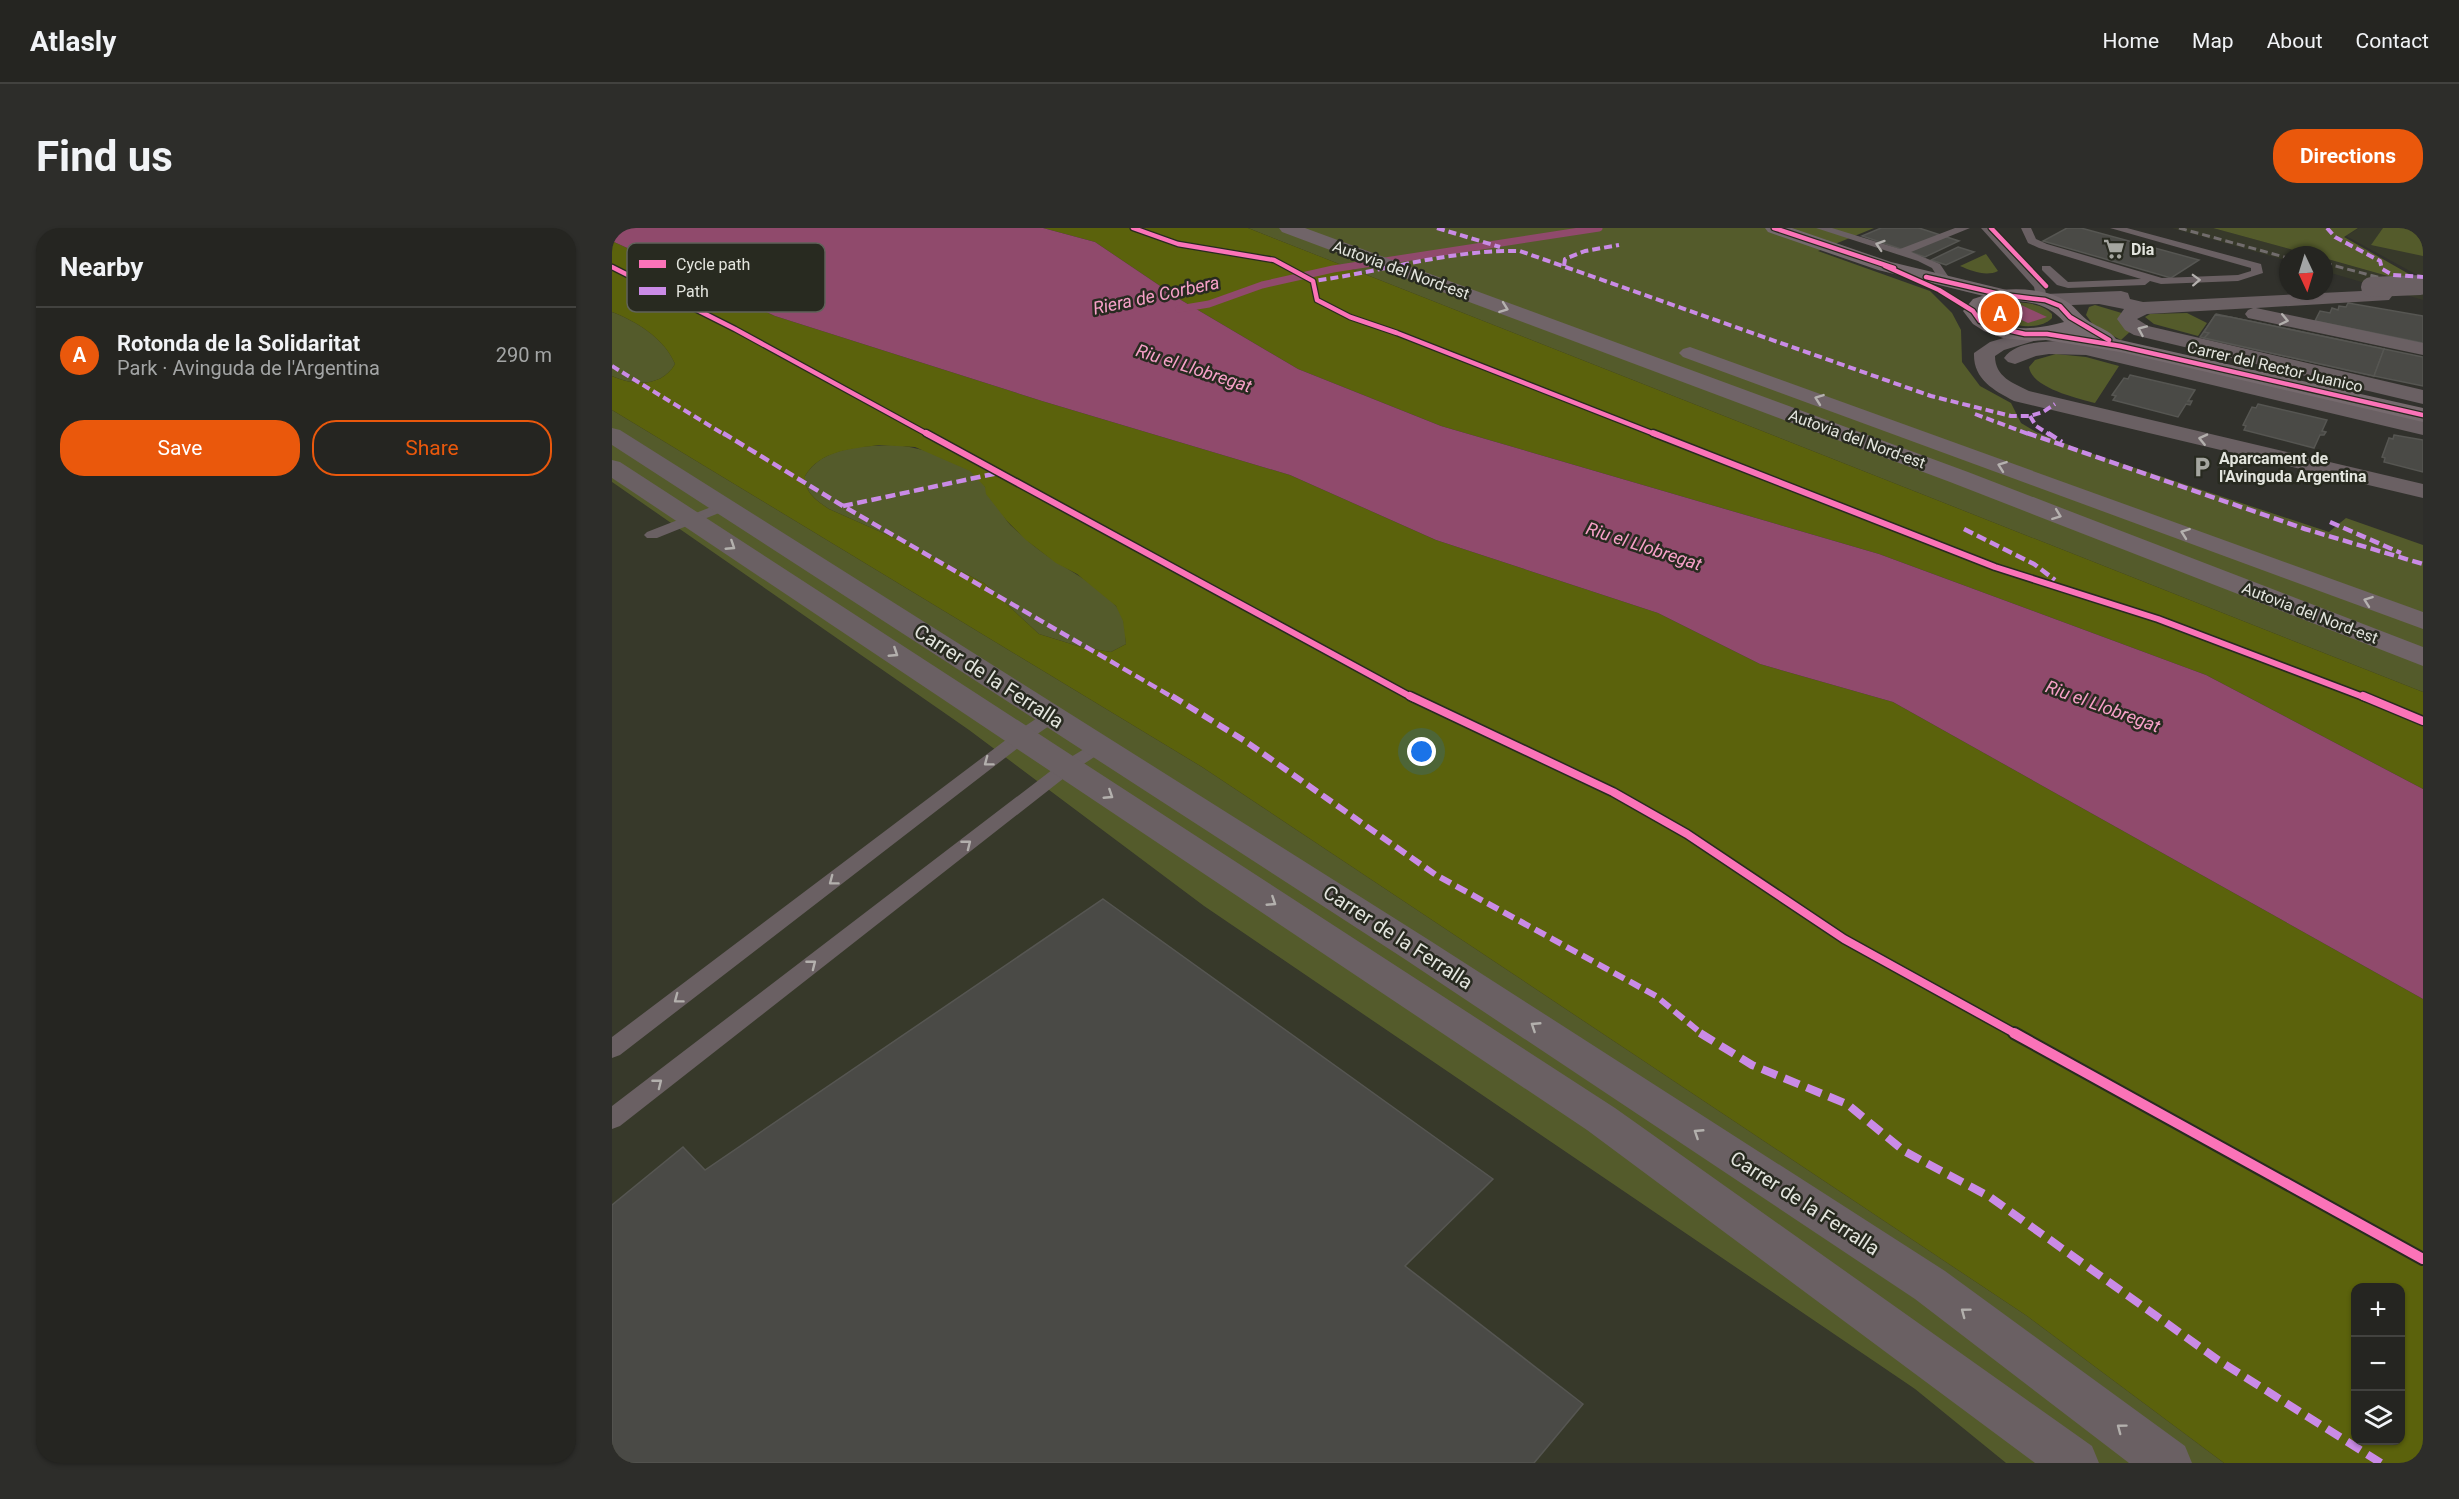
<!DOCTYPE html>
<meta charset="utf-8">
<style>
:root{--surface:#252521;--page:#2d2d2a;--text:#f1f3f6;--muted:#a3a5a5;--line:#42423f;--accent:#ea580c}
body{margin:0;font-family:Roboto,sans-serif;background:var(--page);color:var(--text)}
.controls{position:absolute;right:18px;bottom:18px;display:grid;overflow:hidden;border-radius:12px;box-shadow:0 2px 4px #0004}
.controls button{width:54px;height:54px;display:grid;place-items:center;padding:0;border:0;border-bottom:2px solid var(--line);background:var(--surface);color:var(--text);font:30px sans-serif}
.compass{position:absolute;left:1667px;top:18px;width:54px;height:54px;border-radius:50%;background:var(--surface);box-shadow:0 2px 4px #0004;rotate:176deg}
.you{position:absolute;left:810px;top:524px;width:21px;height:21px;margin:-15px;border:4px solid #fff;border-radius:50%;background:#1a73e8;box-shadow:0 0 0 9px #1a73e833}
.badge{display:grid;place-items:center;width:39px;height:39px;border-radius:50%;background:var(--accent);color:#fff;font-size:20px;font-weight:700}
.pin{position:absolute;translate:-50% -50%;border:3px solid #fff;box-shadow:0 2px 6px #0006}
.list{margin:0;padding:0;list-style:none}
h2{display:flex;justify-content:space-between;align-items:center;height:78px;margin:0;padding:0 24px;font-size:26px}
h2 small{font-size:20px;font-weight:400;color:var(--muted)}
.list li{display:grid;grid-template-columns:39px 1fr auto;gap:18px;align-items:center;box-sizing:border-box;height:96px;padding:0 24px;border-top:2px solid var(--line)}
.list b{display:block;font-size:22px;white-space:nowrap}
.list p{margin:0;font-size:20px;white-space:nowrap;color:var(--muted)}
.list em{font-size:20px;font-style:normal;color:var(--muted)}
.actions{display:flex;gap:12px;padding:18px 24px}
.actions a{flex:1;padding:14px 0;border:2px solid var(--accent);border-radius:24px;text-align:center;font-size:21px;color:var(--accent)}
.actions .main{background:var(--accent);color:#fff}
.icon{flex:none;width:33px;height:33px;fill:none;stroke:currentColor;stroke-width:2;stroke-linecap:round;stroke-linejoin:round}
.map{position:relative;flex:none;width:1811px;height:1235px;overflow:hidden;border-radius:24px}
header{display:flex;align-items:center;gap:36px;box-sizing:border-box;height:84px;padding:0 30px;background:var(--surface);border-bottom:2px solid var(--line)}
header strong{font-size:28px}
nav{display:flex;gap:33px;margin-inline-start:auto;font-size:21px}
.intro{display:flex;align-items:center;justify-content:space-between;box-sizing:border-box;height:144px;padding:0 36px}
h1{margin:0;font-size:42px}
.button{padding:15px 27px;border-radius:24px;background:var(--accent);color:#fff;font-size:21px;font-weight:700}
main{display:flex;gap:36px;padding:0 36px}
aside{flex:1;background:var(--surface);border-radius:24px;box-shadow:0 2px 4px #0004}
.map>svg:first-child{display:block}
.built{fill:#37392a}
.green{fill:#545b2b}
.forest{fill:#5b620c;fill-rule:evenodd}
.water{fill:#904a6c}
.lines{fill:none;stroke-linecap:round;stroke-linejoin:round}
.stream{stroke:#904a6c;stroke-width:7}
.building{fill:#4a4a46;stroke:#565652;stroke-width:1.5}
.service{fill:#6a6063;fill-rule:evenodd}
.minor{fill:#6a6063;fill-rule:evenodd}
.tertiary{fill:#6a6063;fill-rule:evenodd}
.secondary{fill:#766a6e;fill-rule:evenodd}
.primary{fill:#73686c;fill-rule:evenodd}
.motorway{fill:#706468;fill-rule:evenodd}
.rail{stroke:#716c6c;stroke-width:3;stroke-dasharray:8 4;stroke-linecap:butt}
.minor-bridge{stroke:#6a6063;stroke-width:20}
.quiet-far3{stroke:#ca8be6;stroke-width:4;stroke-dasharray:8 4;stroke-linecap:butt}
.quiet-far2{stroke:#ca8be6;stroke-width:4.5;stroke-dasharray:10 4.5;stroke-linecap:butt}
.quiet-far1{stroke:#ca8be6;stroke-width:6;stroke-dasharray:12 6;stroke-linecap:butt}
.quiet{stroke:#ca8be6;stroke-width:8;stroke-dasharray:16 8;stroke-linecap:butt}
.cycleway-far3-casing{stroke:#282a20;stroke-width:7}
.cycleway-far2-casing{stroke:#282a20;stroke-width:9}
.cycleway-far1-casing{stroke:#282a20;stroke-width:11}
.cycleway-casing{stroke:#282a20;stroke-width:14}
.cycleway-far3{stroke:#fb73b8;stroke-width:4.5}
.cycleway-far2{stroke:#fb73b8;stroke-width:6}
.cycleway-far1{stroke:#fb73b8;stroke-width:8}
.cycleway{stroke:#fb73b8;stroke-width:10}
.oneway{stroke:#b3b0ad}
.oneway2{stroke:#b5b1af}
.labels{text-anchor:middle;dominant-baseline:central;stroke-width:5;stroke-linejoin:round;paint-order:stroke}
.far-poi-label{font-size:16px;font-weight:bold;fill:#e3e5de;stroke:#282a20;text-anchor:start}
.far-street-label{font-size:16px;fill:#e3e5de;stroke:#282a20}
.far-water-label{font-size:18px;font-style:italic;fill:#f7a1c8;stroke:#282a20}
.street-label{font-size:20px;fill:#e3e5de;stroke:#282a20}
.key{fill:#282a20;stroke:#606259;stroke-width:1.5}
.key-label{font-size:16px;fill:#e3e5de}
</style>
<header>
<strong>Atlasly</strong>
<nav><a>Home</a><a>Map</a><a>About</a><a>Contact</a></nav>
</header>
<div class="intro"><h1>Find us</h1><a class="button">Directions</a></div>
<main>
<aside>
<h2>Nearby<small></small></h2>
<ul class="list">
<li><span class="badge">A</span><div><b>Rotonda de la Solidaritat</b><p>Park · Avinguda de l'Argentina</p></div><em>290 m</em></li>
</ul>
<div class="actions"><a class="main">Save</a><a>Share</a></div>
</aside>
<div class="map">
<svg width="1811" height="1235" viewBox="0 0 1811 1235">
<rect width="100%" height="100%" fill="#31312c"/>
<!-- built -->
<g class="built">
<path d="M 1560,0 L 1601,0 L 1700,27 L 1676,27 L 1676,33 Z"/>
<path d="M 1747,0 L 1811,0 L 1811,48 L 1807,48 L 1734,8 Z"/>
<path d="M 1712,30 L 1811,58 L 1811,72 L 1712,43 Z"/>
<path d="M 0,254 L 357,502 L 592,678 L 1303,1161 L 1394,1235 L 0,1235 Z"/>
</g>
<!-- green -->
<g class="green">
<path d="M 636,0 L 1262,0 L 1206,23 L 1318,63 L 1340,85 L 1349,102 L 1350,134 L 1368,158 L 1399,175 L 1409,195 L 1424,204 L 1475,224 L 1717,304 L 1734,290 L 1811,317 L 1811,464 Z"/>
<path d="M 1601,0 L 1746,0 L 1732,9 L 1811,54 L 1811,58 L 1712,30 L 1712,27 L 1700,27 Z"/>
<path d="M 1771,0 L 1811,0 L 1811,28 L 1759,17 Z"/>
<path d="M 1374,26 L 1386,43 C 1374,49 1360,43 1348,38 Z"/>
<path d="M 1394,75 C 1410,74 1428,74 1440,86 L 1440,90 C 1427,104 1391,99 1381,83 L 1383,80 Z"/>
<path d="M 1483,77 L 1513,86 L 1521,101 L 1509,112 L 1482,98 L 1474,87 L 1477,79 Z"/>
<path d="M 0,84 C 24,93 53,111 63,136 C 50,159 22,158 0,148 Z"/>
<path d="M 1575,85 L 1595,95 L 1586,108 L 1542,96 L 1533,89 L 1538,86 Z"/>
<path d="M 1444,126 L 1474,129 L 1507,138 L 1483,175 C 1465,170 1420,160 1417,139 L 1423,132 Z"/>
<path d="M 0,182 L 590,539 L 1415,1088 L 1612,1235 L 1394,1235 L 1303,1161 L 592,678 L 357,502 L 0,254 Z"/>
<path d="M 280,217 C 302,218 340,228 358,242 C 373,254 382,274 393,290 C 397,297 405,303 412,309 C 439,336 477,348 503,377 C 513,387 513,402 514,416 L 499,424 L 469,419 L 427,406 L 372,355 L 287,312 L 217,281 C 205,273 192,264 193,248 C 210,219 250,218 280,217 Z"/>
</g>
<!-- forest -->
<g class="forest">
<path d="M 431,0 L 636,0 L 1811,464 L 1811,561 L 1594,447 L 1267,326 L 829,198 L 686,141 L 569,72 L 483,14 Z"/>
<path d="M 0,13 L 163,88 L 430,173 L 678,247 L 824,312 L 1046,385 L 1148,436 L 1281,474 L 1811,771 L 1811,1235 L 1612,1235 L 1415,1088 L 590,539 L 0,182 L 0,148 C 22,158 50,159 63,136 C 53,111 24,93 0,84 ZM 267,217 L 303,219 L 358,243 L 373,259 L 374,266 L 395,293 L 414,312 L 444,335 L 465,346 L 504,378 L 511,393 L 514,416 L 499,424 L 469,419 L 427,406 L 372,355 L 287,312 L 217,281 C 205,273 192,264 193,248 C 209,222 239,221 267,217 ZM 1744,1060 L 1788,1060 L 1788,1212 L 1744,1212 Z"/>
</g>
<!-- water -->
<g class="water">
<path d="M 0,0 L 431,0 L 483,14 L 569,72 L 686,141 L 829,198 L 1267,326 L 1594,447 L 1811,561 L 1811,771 L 1281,474 L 1148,436 L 1046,385 L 824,312 L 678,247 L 430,173 L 163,88 L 0,13 Z"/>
<path d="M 1407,76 L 1435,89 L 1416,95 L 1388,82 Z"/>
</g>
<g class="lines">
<!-- stream -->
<path class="stream" d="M 567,81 L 597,76 L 650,57 L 721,41 L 987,0"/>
</g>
<!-- building -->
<g class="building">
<path d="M 1269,0 L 1307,0 L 1347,13 L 1313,29 L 1250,8 Z"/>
<path d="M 1455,0 L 1469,0 L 1587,32 L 1559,50 L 1431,13 Z"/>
<path d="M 1346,19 L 1362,24 L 1334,37 L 1319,32 Z"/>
<path d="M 1736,75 L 1811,88 L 1811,115 L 1703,93 L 1708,83 L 1718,85 L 1720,80 L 1726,82 L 1727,78 L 1734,79 Z"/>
<path d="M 1604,86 L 1618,89 L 1772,121 L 1762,148 L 1588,109 Z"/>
<path d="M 1603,87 L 1618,89 L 1772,121 L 1762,148 L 1592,110 L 1597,105 L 1592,104 Z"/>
<path d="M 1772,121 L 1811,129 L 1811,158 L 1762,148 Z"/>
<path d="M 1518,147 L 1583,162 L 1576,173 L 1580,173 L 1578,177 L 1574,176 L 1566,189 L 1501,172 L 1504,168 L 1500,167 L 1512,150 L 1516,151 Z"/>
<path d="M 1646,176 L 1715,192 L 1710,203 L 1714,204 L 1712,207 L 1708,207 L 1702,220 L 1632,202 L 1634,198 L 1631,197 L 1640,179 L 1644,180 Z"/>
<path d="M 1782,207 L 1811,212 L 1811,244 L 1772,234 L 1773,230 L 1770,229 L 1777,210 L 1781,211 Z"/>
<path d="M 491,671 L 881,951 L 793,1038 L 971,1176 L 922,1235 L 0,1235 L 0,977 L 71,919 L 93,942 Z"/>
</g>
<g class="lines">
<!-- service -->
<g class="service">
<path d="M 1204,0 L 1220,0 L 1288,21 L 1343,0 L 1358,0 L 1299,24 L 1328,36 L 1340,54 L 1334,57 L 1330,56 L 1320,40 L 1306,33 Z"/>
<path d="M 1369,0 L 1380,0 L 1432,56 L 1435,71 L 1433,73 L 1425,73 L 1422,59 Z"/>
<path d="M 1409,0 L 1419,0 L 1424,11 L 1435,16 L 1550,50 L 1626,47 L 1639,43 L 1639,40 L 1498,0 L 1515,0 L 1649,36 L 1651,45 L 1626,53 L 1549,56 L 1538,53 L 1533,57 L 1456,60 L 1445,57 L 1430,42 L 1430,38 L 1438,38 L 1456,54 L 1529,51 L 1427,20 L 1416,15 Z"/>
<path d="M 112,274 L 119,278 L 117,281 L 45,310 L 35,310 L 32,307 L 35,304 Z"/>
<path d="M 440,483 L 446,484 L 449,488 L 446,492 L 415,513 L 8,827 L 0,830 L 0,809 L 403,505 L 434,484 Z"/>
<path d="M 487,512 L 493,514 L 496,518 L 493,522 L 461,543 L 8,898 L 0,901 L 0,878 L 449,535 Z"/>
</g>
<!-- minor -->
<g class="minor">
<path d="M 1770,62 L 1777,64 L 1780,68 L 1777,72 L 1644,80 L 1811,115 L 1811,127 L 1636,90 L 1633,86 L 1636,82 L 1641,80 L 1535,86 L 1525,91 L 1536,98 L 1811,162 L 1811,176 L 1522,107 L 1513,102 L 1505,91 L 1512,81 L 1487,76 L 1433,78 L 1426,76 L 1423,72 L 1426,68 L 1433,66 L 1509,63 L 1516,65 L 1518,71 L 1531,74 Z"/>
<path d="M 1425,100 L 1432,102 L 1435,106 L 1432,110 L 1392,122 L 1383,128 C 1383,149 1401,155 1417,163 L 1811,256 L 1811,270 L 1402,173 C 1381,162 1361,151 1362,125 L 1378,114 Z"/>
<path d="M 1447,113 L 1474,115 L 1811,193 L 1811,207 L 1474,127 L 1437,126 L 1424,128 L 1403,136 L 1396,134 L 1392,130 C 1403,114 1429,114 1447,113 Z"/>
</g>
<!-- tertiary -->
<g class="tertiary">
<path d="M 0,200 L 8,202 L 817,712 L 1333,1043 L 1573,1218 L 1580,1235 L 1517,1235 L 1303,1071 L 791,730 L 0,217 Z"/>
<path d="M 0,232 L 8,234 L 1003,880 L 1480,1218 L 1487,1235 L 1423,1235 L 975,902 L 0,250 Z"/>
</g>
<!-- secondary -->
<path class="secondary" d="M 1389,62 C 1411,60 1439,62 1457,75 C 1464,80 1469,88 1478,94 C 1486,99 1499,103 1504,111 L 1811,180 L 1811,194 L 1508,124 L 1434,112 L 1419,113 L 1391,110 L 1372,103 L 1361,96 L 1351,83 L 1361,71 ZM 1402,73 C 1423,74 1438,78 1452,94 C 1426,101 1393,107 1372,83 L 1385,74 Z"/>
<!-- primary -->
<path class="primary" d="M 1153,0 L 1180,0 L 1279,34 L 1399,63 L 1402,67 L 1399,71 L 1392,73 L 1266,42 L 1156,4 Z"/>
<!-- motorway -->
<g class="motorway">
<path d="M 667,0 L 693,0 L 1356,244 L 1811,419 L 1811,438 L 1338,254 L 670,4 Z"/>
<path d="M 1078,119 L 1811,384 L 1811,401 L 1071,129 L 1067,125 L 1071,121 Z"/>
</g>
<!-- rail -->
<g class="rail">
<path d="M 1567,0 L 1676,30"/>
<path d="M 1712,35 L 1811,61"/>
</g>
<!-- minor-bridge -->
<path class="minor-bridge" d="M 1759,59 L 1808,57"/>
<!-- quiet-far3 -->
<g class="quiet-far3">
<path d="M 825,0 L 888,19"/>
<path d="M 1715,0 L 1723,9 L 1768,33 L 1770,41 L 1781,47 L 1811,49"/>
<path d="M 952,38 L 953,31 L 973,23 L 1007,17"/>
<path d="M 696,49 L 701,53 C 769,44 840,21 908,23 L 1319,168 L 1399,188 L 1418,188 L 1431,184 L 1443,176"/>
<path d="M 0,138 L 113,207"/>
<path d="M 1363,186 L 1419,207"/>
<path d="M 1418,188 L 1424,198 L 1438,207"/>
</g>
<!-- quiet-far2 -->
<g class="quiet-far2">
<path d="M 111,205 L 231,278 L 562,470"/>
<path d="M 1415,205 L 1693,301 L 1811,336"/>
<path d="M 1436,205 L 1450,214"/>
<path d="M 231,278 L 386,245"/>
<path d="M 1718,294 L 1789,325"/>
<path d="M 1352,301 L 1422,336 L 1443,352"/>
</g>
<!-- quiet-far1 -->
<path class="quiet-far1" d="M 560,468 L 633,513 L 824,647 L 1044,768 L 1090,806"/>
<!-- quiet -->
<path class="quiet" d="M 1088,805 L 1140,837 L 1235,876 L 1292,923 L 1378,969 L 1606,1132 L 1769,1235"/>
<defs>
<g id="cycleway-far3">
<path d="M 521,0 L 566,16 L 662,32 L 701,53 L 705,72 L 738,89 L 785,105 L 1045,207"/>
<path d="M 1162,0 L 1282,40"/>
<path d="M 1379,0 L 1434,58"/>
<path d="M 1273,38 L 1327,62 L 1361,83 L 1368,93 L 1382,99 L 1413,106 L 1435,106 L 1508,118 L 1811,187"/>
<path d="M 0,39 L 123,101 L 317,207"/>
<path d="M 1314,49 L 1392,67 L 1433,72 L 1448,78 L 1458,89 L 1497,112"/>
</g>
<g id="cycleway-far2">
<path d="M 314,205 L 801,470"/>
<path d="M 1041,205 L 1383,339 L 1546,391 L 1754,470"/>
</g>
<g id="cycleway-far1">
<path d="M 798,468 L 1001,564 L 1075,606 L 1232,711 L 1404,806"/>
<path d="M 1751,468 L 1811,493"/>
</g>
<path id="cycleway" d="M 1402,805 L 1811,1031"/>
</defs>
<!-- cycleway-far3 casing -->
<use href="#cycleway-far3" class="cycleway-far3-casing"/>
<!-- cycleway-far2 casing -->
<use href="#cycleway-far2" class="cycleway-far2-casing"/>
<!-- cycleway-far1 casing -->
<use href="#cycleway-far1" class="cycleway-far1-casing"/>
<!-- cycleway casing -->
<use href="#cycleway" class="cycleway-casing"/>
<!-- cycleway-far3 -->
<use href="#cycleway-far3" class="cycleway-far3"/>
<!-- cycleway-far2 -->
<use href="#cycleway-far2" class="cycleway-far2"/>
<!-- cycleway-far1 -->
<use href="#cycleway-far1" class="cycleway-far1"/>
<!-- cycleway -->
<use href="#cycleway" class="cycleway"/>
</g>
<!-- one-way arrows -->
<defs><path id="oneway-chevron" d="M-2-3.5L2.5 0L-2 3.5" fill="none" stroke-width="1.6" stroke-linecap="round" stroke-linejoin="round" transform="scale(1.5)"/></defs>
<g class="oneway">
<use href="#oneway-chevron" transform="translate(1268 17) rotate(-162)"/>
<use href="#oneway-chevron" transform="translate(1584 52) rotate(-2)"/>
<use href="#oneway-chevron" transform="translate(1672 92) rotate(12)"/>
<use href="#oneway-chevron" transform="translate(1530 102) rotate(-156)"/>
<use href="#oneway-chevron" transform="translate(1591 211) rotate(-167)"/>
<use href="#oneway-chevron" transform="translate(119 318) rotate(33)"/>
<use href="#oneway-chevron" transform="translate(282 425) rotate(33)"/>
<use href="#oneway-chevron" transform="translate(376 534) rotate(143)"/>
<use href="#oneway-chevron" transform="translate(497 567) rotate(33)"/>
<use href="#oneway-chevron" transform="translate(355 616) rotate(-38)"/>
<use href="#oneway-chevron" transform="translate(221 653) rotate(143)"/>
<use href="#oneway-chevron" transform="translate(660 674) rotate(33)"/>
<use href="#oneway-chevron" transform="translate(200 736) rotate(-38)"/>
<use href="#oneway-chevron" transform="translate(66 771) rotate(143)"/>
<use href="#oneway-chevron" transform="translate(923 798) rotate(-147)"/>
<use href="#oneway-chevron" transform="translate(46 855) rotate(-38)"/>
<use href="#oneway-chevron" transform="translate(1086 905) rotate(-147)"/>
<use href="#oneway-chevron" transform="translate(1353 1084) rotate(-143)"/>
<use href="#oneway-chevron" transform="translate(1509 1200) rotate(-143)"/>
</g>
<g class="oneway2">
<use href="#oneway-chevron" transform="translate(892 80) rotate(20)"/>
<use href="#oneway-chevron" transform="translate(1207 171) rotate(-160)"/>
<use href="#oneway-chevron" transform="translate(1390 238) rotate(-160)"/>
<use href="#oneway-chevron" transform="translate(1445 287) rotate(21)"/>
<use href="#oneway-chevron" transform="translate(1573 305) rotate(-160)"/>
<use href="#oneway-chevron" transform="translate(1756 373) rotate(-160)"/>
</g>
<!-- icons -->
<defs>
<symbol id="supermarket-bare" viewBox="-9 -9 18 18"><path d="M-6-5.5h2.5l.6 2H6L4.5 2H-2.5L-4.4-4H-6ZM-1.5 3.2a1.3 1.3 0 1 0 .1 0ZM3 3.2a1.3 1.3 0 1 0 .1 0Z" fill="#a5a6a0" stroke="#282a20" stroke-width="2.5" paint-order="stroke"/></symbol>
<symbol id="parking-bare" viewBox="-9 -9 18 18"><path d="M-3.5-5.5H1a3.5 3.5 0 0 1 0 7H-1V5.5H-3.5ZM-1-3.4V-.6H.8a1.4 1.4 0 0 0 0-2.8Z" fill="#a5a6a0" stroke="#282a20" stroke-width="2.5" paint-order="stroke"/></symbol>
</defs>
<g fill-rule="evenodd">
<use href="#supermarket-bare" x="1487" y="6" width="30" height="30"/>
<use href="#parking-bare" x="1575" y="224" width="30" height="30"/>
</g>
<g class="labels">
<!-- far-poi labels -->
<g class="far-poi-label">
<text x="1519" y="21">Dia</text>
<text x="1607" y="230">Aparcament de<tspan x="1607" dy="18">l'Avinguda Argentina</tspan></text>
</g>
<!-- far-street labels -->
<g class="far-street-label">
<text transform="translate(789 42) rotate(20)">Autovia del Nord-est</text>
<text transform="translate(1663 139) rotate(13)">Carrer del Rector Juanico</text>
<text transform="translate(1245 211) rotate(20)">Autovia del Nord-est</text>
<text transform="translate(1698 385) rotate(21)">Autovia del Nord-est</text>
</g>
<!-- far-water labels -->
<g class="far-water-label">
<text transform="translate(544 67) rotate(-12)">Riera de Corbera</text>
<text transform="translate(582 140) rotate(18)">Riu el Llobregat</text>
<text transform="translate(1032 318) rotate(18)">Riu el Llobregat</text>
<text transform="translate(1491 478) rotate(20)">Riu el Llobregat</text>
</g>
<!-- street labels -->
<g class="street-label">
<text transform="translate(377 448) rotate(33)">Carrer de la Ferralla</text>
<text transform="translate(786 709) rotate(33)">Carrer de la Ferralla</text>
<text transform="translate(1193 975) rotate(33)">Carrer de la Ferralla</text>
</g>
</g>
<!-- legend -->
<rect x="15" y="15" width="198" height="69" rx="9" class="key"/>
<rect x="27" y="32" width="27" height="8" fill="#fb73b8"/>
<rect x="27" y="59" width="27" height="8" fill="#ca8be6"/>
<g class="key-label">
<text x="64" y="42">Cycle path</text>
<text x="64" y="69">Path</text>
</g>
</svg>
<div class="controls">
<button>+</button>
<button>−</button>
<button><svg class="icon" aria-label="layers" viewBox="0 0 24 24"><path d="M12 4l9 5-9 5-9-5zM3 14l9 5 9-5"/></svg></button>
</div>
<svg class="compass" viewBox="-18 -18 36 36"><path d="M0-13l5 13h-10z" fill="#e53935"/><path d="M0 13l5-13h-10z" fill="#a3a5a5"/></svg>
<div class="you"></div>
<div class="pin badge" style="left:1388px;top:85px">A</div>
</div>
</main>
